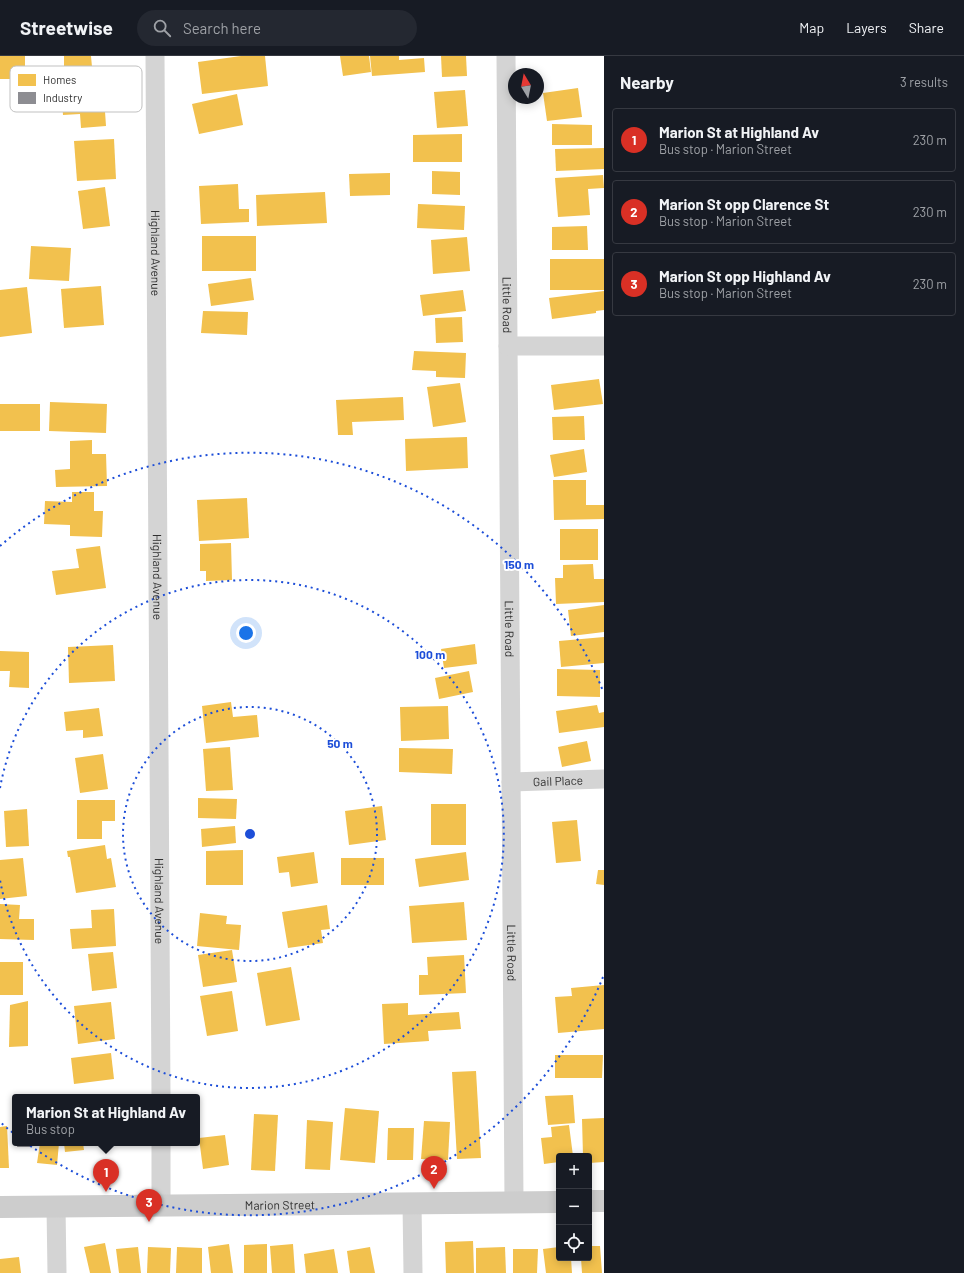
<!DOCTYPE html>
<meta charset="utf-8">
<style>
:root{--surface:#171b24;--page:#242831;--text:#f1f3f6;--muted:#9ea1a6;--line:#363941;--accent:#d93025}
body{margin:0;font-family:Barlow,sans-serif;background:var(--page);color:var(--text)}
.controls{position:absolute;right:12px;bottom:12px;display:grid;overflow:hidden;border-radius:4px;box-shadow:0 2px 10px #0003}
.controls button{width:36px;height:36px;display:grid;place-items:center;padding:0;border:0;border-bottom:1px solid var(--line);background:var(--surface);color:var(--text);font:20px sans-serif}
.compass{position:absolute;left:508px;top:12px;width:36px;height:36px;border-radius:50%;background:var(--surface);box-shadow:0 2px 10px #0003;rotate:350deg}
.you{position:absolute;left:246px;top:577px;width:14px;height:14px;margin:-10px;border:3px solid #fff;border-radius:50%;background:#1a73e8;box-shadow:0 0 0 6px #1a73e833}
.badge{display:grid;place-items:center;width:26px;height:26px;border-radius:50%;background:var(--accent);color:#fff;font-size:13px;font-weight:700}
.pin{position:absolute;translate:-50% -33px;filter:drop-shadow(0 1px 2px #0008)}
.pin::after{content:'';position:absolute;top:21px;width:14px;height:12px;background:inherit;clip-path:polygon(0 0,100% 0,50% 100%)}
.popup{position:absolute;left:12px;top:1038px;width:188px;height:52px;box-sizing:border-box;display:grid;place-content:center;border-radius:4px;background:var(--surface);filter:drop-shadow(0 1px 3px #0005);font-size:13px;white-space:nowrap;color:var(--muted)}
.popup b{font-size:15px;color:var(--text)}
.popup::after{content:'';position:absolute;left:50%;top:100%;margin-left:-8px;border:8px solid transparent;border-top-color:var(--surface)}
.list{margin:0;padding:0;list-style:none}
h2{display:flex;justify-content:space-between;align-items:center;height:52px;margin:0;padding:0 16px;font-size:17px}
h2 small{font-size:13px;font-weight:400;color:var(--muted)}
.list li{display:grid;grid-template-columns:26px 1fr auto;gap:12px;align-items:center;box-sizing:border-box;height:64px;margin:0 8px 8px;padding:0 8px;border:1px solid var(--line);border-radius:4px}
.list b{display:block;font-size:15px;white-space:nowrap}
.list p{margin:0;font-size:13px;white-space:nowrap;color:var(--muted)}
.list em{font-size:13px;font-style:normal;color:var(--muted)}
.icon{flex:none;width:22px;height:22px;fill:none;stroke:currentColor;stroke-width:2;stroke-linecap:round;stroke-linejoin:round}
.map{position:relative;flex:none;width:604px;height:1217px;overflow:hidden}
header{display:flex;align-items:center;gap:24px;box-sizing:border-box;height:56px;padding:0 20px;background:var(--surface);border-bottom:1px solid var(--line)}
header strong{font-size:19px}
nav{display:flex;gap:22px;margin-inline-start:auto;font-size:14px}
.search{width:280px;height:36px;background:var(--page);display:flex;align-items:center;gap:10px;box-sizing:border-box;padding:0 14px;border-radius:22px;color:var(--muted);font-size:15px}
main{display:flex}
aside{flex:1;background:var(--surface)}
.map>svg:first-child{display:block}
.homes{fill:#f2c14e}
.industry{fill:#8d8d92}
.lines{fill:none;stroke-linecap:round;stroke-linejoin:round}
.minor{stroke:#d4d4d4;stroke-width:19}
.secondary{stroke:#cdcdcd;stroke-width:22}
.ring{fill:none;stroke:#1d4ed8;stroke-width:2;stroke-dasharray:2 4}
.labels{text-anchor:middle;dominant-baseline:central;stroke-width:4;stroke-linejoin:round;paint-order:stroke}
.street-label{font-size:12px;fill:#2f2f2f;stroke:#fff}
.key{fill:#fff;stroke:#c1c1c1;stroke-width:1}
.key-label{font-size:11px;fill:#2f2f2f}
.centre{fill:#1d4ed8;stroke:#fff;stroke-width:2}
.ring-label{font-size:12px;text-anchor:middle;font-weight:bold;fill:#1d4ed8;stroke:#fff;stroke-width:4;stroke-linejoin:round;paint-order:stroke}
</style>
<header>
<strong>Streetwise</strong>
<div class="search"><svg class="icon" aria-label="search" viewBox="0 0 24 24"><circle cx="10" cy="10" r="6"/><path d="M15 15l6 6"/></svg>Search here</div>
<nav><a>Map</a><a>Layers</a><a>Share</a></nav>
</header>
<main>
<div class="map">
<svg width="604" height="1217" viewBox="0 0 604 1217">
<rect width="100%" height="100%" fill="#fff"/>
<!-- homes -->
<g class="homes">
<rect x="0" y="0" width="25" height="23"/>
<path d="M 64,0 L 91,0 L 92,11 L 64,12 Z"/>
<path d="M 241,0 L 265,0 L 268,30 L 202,38 L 198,6 Z"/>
<path d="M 340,0 L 369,0 L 371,16 L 343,20 Z"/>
<path d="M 370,0 L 399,0 L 399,4 L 424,2 L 425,16 L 372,20 Z"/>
<path d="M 441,0 L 466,0 L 467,20 L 442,21 Z"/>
<path d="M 103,26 L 106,70 L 81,72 L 80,58 L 63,59 L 61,29 Z"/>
<path d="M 578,32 L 582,61 L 547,65 L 543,37 Z"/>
<path d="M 465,34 L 468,70 L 437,72 L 434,36 Z"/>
<path d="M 237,38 L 243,69 L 199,78 L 192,48 Z"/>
<path d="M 552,68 L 592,69 L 592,89 L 552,89 Z"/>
<path d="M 462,78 L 462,106 L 413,106 L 413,79 Z"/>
<path d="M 114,83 L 116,123 L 77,125 L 74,85 Z"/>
<path d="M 604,92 L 604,113 L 556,115 L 555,93 Z"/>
<path d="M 432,115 L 460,116 L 460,139 L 432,138 Z"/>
<path d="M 390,117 L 390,139 L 350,140 L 349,118 Z"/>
<path d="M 603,119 L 604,132 L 588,133 L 590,159 L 558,161 L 555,122 Z"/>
<path d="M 238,128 L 239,153 L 249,153 L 249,166 L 201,168 L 199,130 Z"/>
<path d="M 105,131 L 110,170 L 83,173 L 78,135 Z"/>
<path d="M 325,136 L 327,167 L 257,170 L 256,139 Z"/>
<path d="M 418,148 L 465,150 L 464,174 L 417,172 Z"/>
<path d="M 587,170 L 588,194 L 552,194 L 552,171 Z"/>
<rect x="202" y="180" width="54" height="35"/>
<path d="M 467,181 L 470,215 L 433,218 L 431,184 Z"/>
<path d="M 31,190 L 71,192 L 69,225 L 29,223 Z"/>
<rect x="550" y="203" width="54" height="31"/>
<path d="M 251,222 L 254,244 L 211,250 L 208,228 Z"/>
<path d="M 101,230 L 104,269 L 64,272 L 61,233 Z"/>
<path d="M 27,231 L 32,277 L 0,281 L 0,234 Z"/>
<path d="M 463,234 L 466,255 L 423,260 L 420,239 Z"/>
<path d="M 604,235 L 604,254 L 596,255 L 596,257 L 552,263 L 549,242 Z"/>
<path d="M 203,255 L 248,256 L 247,279 L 201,277 Z"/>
<path d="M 462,261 L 463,286 L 436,287 L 435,262 Z"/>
<path d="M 414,295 L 466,297 L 465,322 L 436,321 L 436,315 L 412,314 Z"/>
<path d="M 599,323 L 603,348 L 554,354 L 551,329 Z"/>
<path d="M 460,327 L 466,366 L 433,371 L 427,331 Z"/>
<path d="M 403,341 L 404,364 L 352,366 L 353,379 L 338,379 L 336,344 Z"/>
<path d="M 50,346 L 107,348 L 106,377 L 49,375 Z"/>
<rect x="0" y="348" width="40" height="27"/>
<path d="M 584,360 L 585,384 L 553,384 L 552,361 Z"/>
<path d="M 467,381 L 468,412 L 406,415 L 405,383 Z"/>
<path d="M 92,384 L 92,398 L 106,398 L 107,430 L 56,431 L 55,414 L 70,413 L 70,385 Z"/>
<path d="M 584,393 L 587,416 L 554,421 L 550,399 Z"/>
<path d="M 553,424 L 586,424 L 586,449 L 604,449 L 604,463 L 554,464 Z"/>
<path d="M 72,436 L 94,436 L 94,455 L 103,455 L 102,481 L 70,480 L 70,469 L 44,468 L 45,445 L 72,446 Z"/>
<path d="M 247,442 L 249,482 L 199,485 L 197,444 Z"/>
<rect x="560" y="473" width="38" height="31"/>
<path d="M 231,487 L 232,524 L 206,525 L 206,515 L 200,515 L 200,488 Z"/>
<path d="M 100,490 L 106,532 L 56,539 L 52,515 L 79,512 L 76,493 Z"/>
<path d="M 593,508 L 594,523 L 604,523 L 604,546 L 556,548 L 555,522 L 563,522 L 563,509 Z"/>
<path d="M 604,549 L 604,576 L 571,580 L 568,554 Z"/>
<path d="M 604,581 L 604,607 L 561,611 L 559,585 Z"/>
<path d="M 475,588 L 477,608 L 444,612 L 441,593 Z"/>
<path d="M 113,589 L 115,625 L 69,627 L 68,591 Z"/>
<path d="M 0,595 L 29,596 L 29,632 L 9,631 L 10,615 L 0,615 Z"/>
<path d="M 557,613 L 600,614 L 600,641 L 557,640 Z"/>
<path d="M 469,615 L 473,636 L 439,643 L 435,622 Z"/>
<path d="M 231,646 L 233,661 L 257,659 L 259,681 L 206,687 L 202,650 Z"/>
<path d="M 597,649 L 599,657 L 604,656 L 604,671 L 559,677 L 556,655 Z"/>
<path d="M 448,650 L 449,683 L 401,685 L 400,651 Z"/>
<path d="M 99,652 L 103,680 L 83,682 L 83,674 L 66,675 L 64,656 Z"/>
<path d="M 587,685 L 591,705 L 562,711 L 558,691 Z"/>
<path d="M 230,691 L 233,734 L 206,735 L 203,693 Z"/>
<path d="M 399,692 L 453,693 L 452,718 L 399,716 Z"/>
<path d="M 103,698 L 108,733 L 80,737 L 75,702 Z"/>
<path d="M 198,742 L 237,743 L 236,763 L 198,762 Z"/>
<path d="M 77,744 L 115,744 L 115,765 L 102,765 L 102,783 L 77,783 Z"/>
<rect x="431" y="748" width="35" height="41"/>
<path d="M 382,750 L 386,784 L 349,789 L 345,755 Z"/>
<path d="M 27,753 L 29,790 L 6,791 L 4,755 Z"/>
<path d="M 577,764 L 581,805 L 556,807 L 552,766 Z"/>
<path d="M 235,770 L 236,787 L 202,791 L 201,773 Z"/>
<path d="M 105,789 L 107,803 L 111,802 L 116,831 L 76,837 L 70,801 L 68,801 L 67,795 Z"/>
<path d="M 243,794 L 243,829 L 206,829 L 206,795 Z"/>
<path d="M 314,796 L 318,827 L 291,831 L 289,816 L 279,817 L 277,801 Z"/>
<path d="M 466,796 L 469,824 L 419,831 L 415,803 Z"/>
<path d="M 23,802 L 27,840 L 0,843 L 0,804 Z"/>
<rect x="341" y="802" width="43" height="27"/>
<path d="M 598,814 L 604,814 L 604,829 L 596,828 Z"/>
<path d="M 464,846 L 467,884 L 412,887 L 409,850 Z"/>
<path d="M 0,848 L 20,849 L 19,863 L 34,863 L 34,884 L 0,883 Z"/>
<path d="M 327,849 L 330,873 L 321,874 L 323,887 L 288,892 L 282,856 Z"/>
<path d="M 114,853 L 116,890 L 72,893 L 70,873 L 92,872 L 91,854 Z"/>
<path d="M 200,857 L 227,860 L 226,868 L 241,869 L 239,894 L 197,890 Z"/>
<path d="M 232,894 L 237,926 L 203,931 L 198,899 Z"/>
<path d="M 113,896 L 117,932 L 92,935 L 88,898 Z"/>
<path d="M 464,899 L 466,937 L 419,939 L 419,919 L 428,919 L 427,901 Z"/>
<rect x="0" y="906" width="23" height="33"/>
<path d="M 291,911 L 300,964 L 266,970 L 257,917 Z"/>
<path d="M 604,929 L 604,973 L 558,977 L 555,941 L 572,940 L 571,932 Z"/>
<path d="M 232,935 L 238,975 L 207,980 L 200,940 Z"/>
<path d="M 28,945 L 28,990 L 9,991 L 10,949 Z"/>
<path d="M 111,946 L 115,983 L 78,988 L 74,950 Z"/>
<path d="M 408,947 L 408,959 L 459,956 L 461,973 L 428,975 L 429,985 L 384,988 L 382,948 Z"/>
<path d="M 111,997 L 114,1023 L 74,1028 L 71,1002 Z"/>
<path d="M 555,999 L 603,999 L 602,1022 L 555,1022 Z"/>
<path d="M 476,1015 L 481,1102 L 457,1103 L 452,1016 Z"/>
<path d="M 573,1039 L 575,1067 L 548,1069 L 545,1040 Z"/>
<path d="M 345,1052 L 379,1055 L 375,1107 L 340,1104 Z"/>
<path d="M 254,1058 L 278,1059 L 275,1115 L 251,1114 Z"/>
<path d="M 604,1062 L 604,1106 L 589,1107 L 589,1100 L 583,1100 L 582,1063 Z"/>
<path d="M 307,1064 L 333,1066 L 330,1114 L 305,1113 Z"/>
<path d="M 424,1065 L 450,1066 L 448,1104 L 421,1103 Z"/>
<path d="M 569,1069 L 573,1100 L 559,1100 L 559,1106 L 544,1108 L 541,1082 L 552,1081 L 551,1071 Z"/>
<path d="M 7,1070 L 9,1112 L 0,1112 L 0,1071 Z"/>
<path d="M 388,1072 L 414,1072 L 413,1104 L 387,1104 Z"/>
<path d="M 225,1079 L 229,1109 L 203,1113 L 199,1082 Z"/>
<path d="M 40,1087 L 59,1087 L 57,1109 L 37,1107 Z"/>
<path d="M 64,1087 L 83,1087 L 84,1094 L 65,1096 Z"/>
<path d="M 473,1185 L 474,1217 L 446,1217 L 445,1186 Z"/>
<path d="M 105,1187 L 111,1217 L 90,1217 L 84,1191 Z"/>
<path d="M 229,1188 L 233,1217 L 211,1217 L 208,1191 Z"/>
<path d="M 267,1188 L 267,1217 L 244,1217 L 244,1189 Z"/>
<path d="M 293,1188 L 295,1217 L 272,1217 L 270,1190 Z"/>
<path d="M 589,1190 L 600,1190 L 602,1217 L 582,1217 L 581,1202 L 589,1202 Z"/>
<path d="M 138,1191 L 141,1217 L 119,1217 L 116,1193 Z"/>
<path d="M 148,1191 L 171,1192 L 170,1217 L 147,1217 Z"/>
<path d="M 177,1191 L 202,1192 L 202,1217 L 176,1217 Z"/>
<path d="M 370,1191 L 375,1217 L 350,1217 L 347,1195 Z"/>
<path d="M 505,1191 L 506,1217 L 476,1217 L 476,1192 Z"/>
<path d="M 559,1191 L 559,1202 L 571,1202 L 572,1217 L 546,1217 L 543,1193 Z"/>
<path d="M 334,1193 L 338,1217 L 306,1217 L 304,1198 Z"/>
<path d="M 513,1193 L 538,1193 L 537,1217 L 513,1217 Z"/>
<path d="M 19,1201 L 21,1217 L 0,1217 L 0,1203 Z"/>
</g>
<!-- industry -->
<path class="industry" d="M 18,1087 L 31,1087 L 31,1091 L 17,1091 Z"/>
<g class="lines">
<!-- minor -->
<g class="minor">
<path id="s1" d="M 155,0 L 161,1041"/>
<path id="s2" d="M 506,0 L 514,1146"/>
<path d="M 508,290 L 604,290"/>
<path id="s3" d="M 511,726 L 604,723"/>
<path d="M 161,1087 L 161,1150"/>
<path d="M 412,1147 L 413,1217"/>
<path d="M 56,1150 L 57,1217"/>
</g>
<!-- secondary -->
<g class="secondary">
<path d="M 589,1145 L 604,1145"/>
<path id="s4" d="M 0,1151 L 559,1146"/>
</g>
</g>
<!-- distance rings -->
<g class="ring">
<circle cx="250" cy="778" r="127"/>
<path d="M0 732A254 254 0 1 1 0 824"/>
<path d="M603 921A381 381 0 0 1 0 1066M0 490A381 381 0 0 1 603 635"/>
</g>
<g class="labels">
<!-- street labels -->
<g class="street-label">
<text stroke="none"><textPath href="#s1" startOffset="197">Highland Avenue</textPath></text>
<text stroke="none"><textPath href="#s2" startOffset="249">Little Road</textPath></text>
<text stroke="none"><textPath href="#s1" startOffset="521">Highland Avenue</textPath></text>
<text stroke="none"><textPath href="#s2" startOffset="573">Little Road</textPath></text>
<text stroke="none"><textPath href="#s3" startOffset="47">Gail Place</textPath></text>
<text stroke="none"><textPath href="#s1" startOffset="845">Highland Avenue</textPath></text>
<text stroke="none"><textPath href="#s2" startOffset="897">Little Road</textPath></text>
<text stroke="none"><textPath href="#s4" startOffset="280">Marion Street</textPath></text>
</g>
</g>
<!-- legend -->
<rect x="10" y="10" width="132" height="46" rx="6" class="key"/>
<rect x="18" y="18" width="18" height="12" fill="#f2c14e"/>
<rect x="18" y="36" width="18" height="12" fill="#8d8d92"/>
<g class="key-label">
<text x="43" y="28">Homes</text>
<text x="43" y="46">Industry</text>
</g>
<circle cx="250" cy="778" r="6" class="centre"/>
<g class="ring-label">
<text x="519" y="513">150 m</text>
<text x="430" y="603">100 m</text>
<text x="340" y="692">50 m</text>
</g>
</svg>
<div class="controls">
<button>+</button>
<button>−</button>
<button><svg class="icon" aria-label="locate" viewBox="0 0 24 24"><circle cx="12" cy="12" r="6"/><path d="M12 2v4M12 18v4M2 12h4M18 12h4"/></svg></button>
</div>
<svg class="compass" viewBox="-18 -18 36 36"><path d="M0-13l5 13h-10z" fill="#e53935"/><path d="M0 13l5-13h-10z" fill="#9ea1a6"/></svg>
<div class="you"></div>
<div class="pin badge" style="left:106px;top:1136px">1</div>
<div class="popup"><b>Marion St at Highland Av</b>Bus stop</div>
<div class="pin badge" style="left:434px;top:1133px">2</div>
<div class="pin badge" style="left:149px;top:1166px">3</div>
</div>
<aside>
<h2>Nearby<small>3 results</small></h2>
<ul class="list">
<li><span class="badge">1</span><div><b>Marion St at Highland Av</b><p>Bus stop · Marion Street</p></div><em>230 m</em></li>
<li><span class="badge">2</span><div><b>Marion St opp Clarence St</b><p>Bus stop · Marion Street</p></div><em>230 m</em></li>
<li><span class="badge">3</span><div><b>Marion St opp Highland Av</b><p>Bus stop · Marion Street</p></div><em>230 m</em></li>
</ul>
</aside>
</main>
